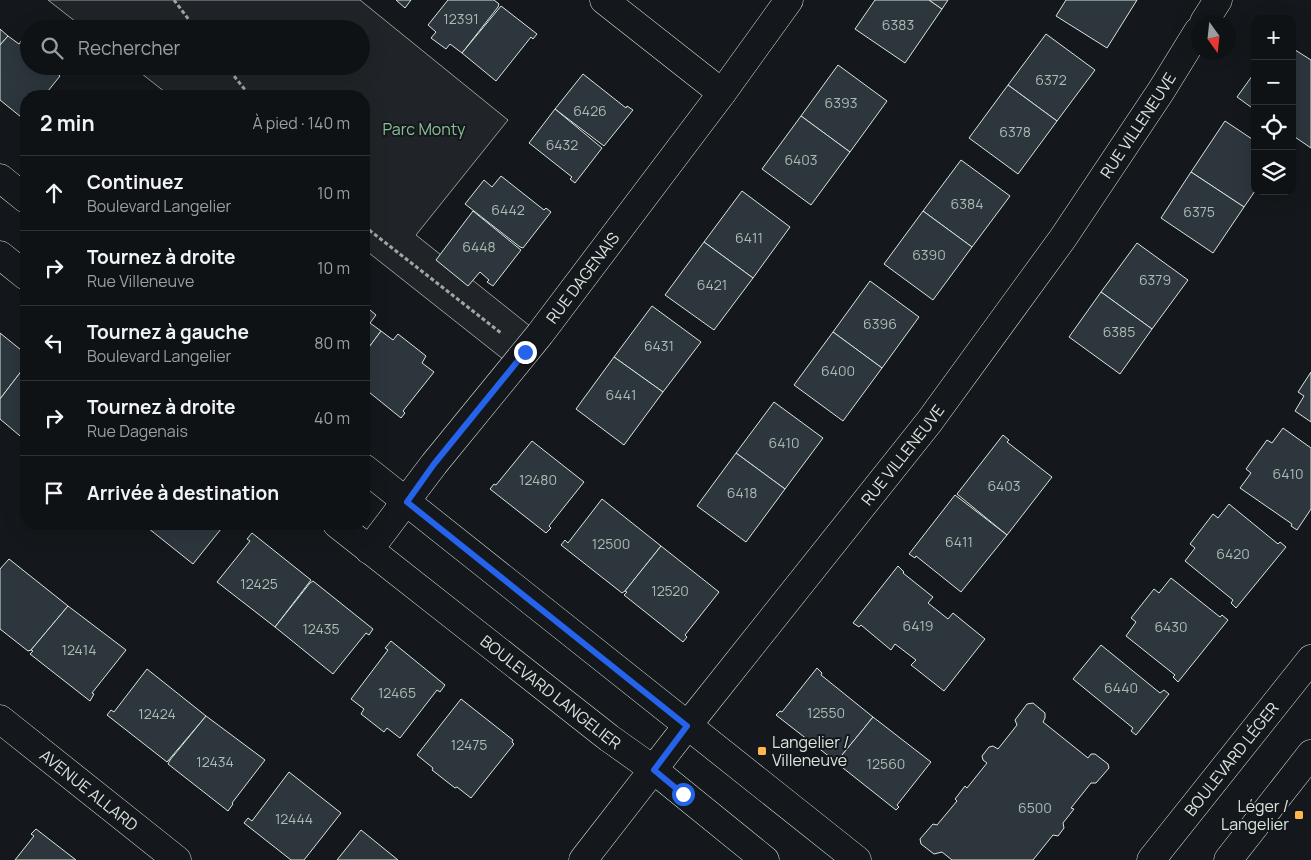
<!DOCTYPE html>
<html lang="fr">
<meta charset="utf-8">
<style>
:root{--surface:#0f1215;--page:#181b1e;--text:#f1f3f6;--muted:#9b9ea0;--line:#2f3234}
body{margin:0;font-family:Manrope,sans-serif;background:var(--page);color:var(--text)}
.controls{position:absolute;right:15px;top:15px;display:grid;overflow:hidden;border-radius:10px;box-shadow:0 5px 20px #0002}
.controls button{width:45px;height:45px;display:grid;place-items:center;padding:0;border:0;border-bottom:1px solid var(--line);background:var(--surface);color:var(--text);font:25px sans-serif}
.compass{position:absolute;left:1191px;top:15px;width:45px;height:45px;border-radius:50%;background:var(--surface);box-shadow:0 5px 20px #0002;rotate:165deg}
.stop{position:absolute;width:15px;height:15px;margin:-11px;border:4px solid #2563eb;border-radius:50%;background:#fff}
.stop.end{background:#2563eb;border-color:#fff;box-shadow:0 1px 5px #0008}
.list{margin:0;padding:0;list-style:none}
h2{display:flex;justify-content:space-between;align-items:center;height:65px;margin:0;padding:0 20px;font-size:21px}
h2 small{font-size:16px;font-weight:400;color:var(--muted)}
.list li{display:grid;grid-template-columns:32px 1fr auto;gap:15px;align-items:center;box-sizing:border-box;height:75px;padding:0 20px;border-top:1px solid var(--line)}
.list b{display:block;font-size:19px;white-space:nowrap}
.list p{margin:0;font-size:16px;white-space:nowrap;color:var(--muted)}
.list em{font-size:16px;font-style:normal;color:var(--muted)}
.icon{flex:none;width:28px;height:28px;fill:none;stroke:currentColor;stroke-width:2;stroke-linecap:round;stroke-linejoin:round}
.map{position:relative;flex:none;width:1311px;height:860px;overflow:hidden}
.search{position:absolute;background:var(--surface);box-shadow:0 5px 20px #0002;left:20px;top:20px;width:350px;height:55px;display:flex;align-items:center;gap:12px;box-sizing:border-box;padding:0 18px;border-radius:28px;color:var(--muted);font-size:19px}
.panel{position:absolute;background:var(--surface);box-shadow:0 5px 20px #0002;left:20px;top:90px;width:350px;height:440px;border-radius:20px}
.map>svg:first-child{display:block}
.green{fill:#202428;stroke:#939e99}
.building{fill:#2c363c;stroke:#d8e6dc}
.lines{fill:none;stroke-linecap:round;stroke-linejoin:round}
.minor-casing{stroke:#d8e6dc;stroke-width:29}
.major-casing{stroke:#d8e6dc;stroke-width:29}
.path{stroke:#9da8a2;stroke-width:3;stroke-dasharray:4 2.5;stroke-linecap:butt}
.minor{stroke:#14181c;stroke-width:28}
.major{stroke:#14181c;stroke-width:28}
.route{stroke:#2563eb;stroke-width:6}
.poi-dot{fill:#ffb74d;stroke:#14181c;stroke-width:2}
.labels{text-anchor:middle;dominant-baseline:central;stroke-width:4;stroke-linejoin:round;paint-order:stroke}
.number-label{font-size:14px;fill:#adbab4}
.street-label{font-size:16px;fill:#d8e6dc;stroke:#14181c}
.park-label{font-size:16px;fill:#8ac095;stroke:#14181c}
.poi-label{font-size:16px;fill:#d8e6dc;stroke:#14181c;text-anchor:start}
</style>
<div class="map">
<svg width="1311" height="860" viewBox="0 0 1311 860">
<rect width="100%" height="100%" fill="#14181c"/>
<!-- green -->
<path class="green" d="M 48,0 L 360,0 L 508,120 L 416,235 L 540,334 L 513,367 L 364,249 L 364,96 L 170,96 L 132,66 L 361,66 L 361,29 L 85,29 Z"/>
<!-- building -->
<g class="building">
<path d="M 396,0 L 411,0 L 405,8 Z"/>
<path d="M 448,0 L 494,0 L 499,4 L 498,7 L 462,53 L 450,44 L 446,49 L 431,38 L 436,32 L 428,25 Z"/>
<path d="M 875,0 L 929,0 L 942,9 L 905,63 L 855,29 Z"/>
<path d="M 929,0 L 948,0 L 942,9 Z"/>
<path d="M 1066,0 L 1137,0 L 1107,48 L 1056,16 Z"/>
<path d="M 501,6 L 537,34 L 533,39 L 531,37 L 496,81 L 462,53 Z"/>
<path d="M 0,29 L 8,36 L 0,45 Z"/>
<path d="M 1046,34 L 1095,70 L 1057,121 L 1008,85 Z"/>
<path d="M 8,36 L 19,44 L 25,36 L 29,40 L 29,66 L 48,66 L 60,76 L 44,96 L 26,96 L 26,121 L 0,100 L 0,45 Z"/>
<path d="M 1292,48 L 1311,60 L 1311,148 L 1292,135 Z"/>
<path d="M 838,65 L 887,101 L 850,152 L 801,116 Z"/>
<path d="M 1255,72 L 1255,110 L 1237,97 Z"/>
<path d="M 583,74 L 626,108 L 627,106 L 633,110 L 604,146 L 555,109 Z"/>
<path d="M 1008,85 L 1057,121 L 1018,174 L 969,138 Z"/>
<path d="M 555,109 L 602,148 L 575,183 L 570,179 L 572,177 L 529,143 Z"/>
<path d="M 801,116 L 850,152 L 811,205 L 762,169 Z"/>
<path d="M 1225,121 L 1255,141 L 1255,191 L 1244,207 L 1191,172 Z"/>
<path d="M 961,160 L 1010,196 L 972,247 L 923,211 Z"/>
<path d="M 1191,172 L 1244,207 L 1213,253 L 1161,218 Z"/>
<path d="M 501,176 L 544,210 L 546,208 L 551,212 L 523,248 L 520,247 L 465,204 L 484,180 L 492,187 Z"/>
<path d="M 742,191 L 790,227 L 753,278 L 704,242 Z"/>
<path d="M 473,211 L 521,250 L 493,286 L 487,282 L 489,280 L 480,272 L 468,286 L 436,260 Z"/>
<path d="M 923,211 L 972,247 L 933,300 L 884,264 Z"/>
<path d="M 704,242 L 753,278 L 714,330 L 665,295 Z"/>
<path d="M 1137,243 L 1188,280 L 1152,329 L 1101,292 Z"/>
<path d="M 870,281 L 919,317 L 882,368 L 833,332 Z"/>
<path d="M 1101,292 L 1152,329 L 1120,374 L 1069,337 Z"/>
<path d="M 364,305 L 376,315 L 370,323 L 381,331 L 364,354 Z"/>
<path d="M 652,306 L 701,342 L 663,392 L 614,357 Z"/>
<path d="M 381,331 L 393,340 L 398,334 L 426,356 L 422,363 L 434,372 L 403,411 L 405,413 L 401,418 L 364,388 L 364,354 Z"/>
<path d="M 833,332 L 882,368 L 843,421 L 794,385 Z"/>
<path d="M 0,333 L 26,354 L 26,365 L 0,399 Z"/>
<path d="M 614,357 L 663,392 L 624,445 L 576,409 Z"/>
<path d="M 26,365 L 26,441 L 0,419 L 0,399 Z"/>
<path d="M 1311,372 L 1311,422 L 1295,411 L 1304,396 L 1298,392 Z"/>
<path d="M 774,402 L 823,438 L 785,489 L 736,453 Z"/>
<path d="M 1283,428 L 1311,448 L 1311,509 L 1297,530 L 1291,526 L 1292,524 L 1240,488 L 1251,473 L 1246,469 L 1267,440 L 1272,443 Z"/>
<path d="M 1003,435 L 1009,440 L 1007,442 L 1052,477 L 1007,535 L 957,494 Z"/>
<path d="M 532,441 L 584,482 L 549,526 L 551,528 L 546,533 L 490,489 L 494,484 L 496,485 Z"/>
<path d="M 736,453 L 785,489 L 746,542 L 697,506 Z"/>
<path d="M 955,495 L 1007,535 L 961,592 L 916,556 L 915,558 L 909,554 Z"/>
<path d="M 602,499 L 661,546 L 625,591 L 622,593 L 561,545 L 565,540 L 568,543 Z"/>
<path d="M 1229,504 L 1278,544 L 1280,542 L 1286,547 L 1236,608 L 1231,603 L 1233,600 L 1185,561 L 1195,548 L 1190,544 L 1213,514 L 1218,518 Z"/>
<path d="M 143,524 L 225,524 L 193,564 Z"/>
<path d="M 252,533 L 311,580 L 275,627 L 217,582 L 250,541 L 247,539 Z"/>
<path d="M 661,546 L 719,592 L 685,635 L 687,637 L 683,642 L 624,595 L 627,592 L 625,591 Z"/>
<path d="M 9,559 L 68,606 L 31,650 L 28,651 L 0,629 L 0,569 Z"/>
<path d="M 898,566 L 904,572 L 903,573 L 933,597 L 928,603 L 948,619 L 953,613 L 985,639 L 944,691 L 911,665 L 916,660 L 895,644 L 891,650 L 861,625 L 859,627 L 853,623 Z"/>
<path d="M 1171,578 L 1220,617 L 1222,615 L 1228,620 L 1178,682 L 1173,677 L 1175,675 L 1126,636 L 1136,622 L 1131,618 L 1154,589 L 1159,593 Z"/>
<path d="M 313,581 L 373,629 L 369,635 L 366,633 L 333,674 L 275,627 L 310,583 Z"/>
<path d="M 68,606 L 126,650 L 92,693 L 94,694 L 90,701 L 30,654 L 33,651 L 31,650 Z"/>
<path d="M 391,641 L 445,685 L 440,692 L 437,690 L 400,738 L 387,728 L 384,732 L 361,714 L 364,709 L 351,699 L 388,650 L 385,648 Z"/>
<path d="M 1101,645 L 1160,693 L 1164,690 L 1169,694 L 1136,735 L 1131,731 L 1133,728 L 1073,679 Z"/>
<path d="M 817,668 L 822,673 L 821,675 L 873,717 L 838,760 L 837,759 L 835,761 L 776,715 L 780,711 L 782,712 Z"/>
<path d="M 147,669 L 206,716 L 167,762 L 107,715 L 111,710 L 114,712 Z"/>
<path d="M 461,699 L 513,740 L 512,742 L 514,744 L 471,798 L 457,787 L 455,788 L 432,770 L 433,768 L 417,755 Z"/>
<path d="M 1033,703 L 1045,713 L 1045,718 L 1043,722 L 1088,758 L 1091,754 L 1095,754 L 1108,764 L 1109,768 L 1096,783 L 1091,783 L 1071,808 L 1074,809 L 1063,823 L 1064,828 L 1058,836 L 1053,835 L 1033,860 L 952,860 L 942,852 L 934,854 L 921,844 L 920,839 L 933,824 L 937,825 L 957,801 L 955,799 L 965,786 L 967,788 L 987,763 L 983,760 L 982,756 L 989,747 L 993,746 L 998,749 L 1017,725 L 1015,720 L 1027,704 Z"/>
<path d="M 206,716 L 265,760 L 232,803 L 233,804 L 228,811 L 168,764 L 170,760 Z"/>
<path d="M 873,717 L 931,762 L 897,805 L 899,807 L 896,810 L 838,764 L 840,761 L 838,760 Z"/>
<path d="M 289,772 L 341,813 L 304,860 L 291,860 L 244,823 L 248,818 L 252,821 Z"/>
<path d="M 36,829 L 76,860 L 15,860 L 34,836 L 31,834 Z"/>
<path d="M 361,830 L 398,860 L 337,860 Z"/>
</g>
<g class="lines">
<defs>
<g id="minor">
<path d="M 604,0 L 722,93"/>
<path d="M 1204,22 L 1218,0"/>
<path id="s1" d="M 369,550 L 434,464 L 540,334 L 722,93 L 789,0"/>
<path id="s2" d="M 0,719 L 177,860"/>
<path id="s3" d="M 583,860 L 687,726 L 929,422 L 1063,238 L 1161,91 L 1198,31"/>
</g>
<g id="major">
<path d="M 0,178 L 26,199"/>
<path d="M 0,255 L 26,276"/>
<path d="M 364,468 L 857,860"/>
<path id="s4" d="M 337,524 L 609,738 L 654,770 L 765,860"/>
<path id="s5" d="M 1151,860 L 1311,659"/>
<path d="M 1228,860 L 1311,754"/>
</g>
</defs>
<!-- minor casing -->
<use href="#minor" class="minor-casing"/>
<!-- major casing -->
<use href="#major" class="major-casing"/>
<!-- path -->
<g class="path">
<path d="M 174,0 L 196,29"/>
<path d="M 226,66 L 250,96"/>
<path d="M 364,226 L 501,333"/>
</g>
<!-- minor -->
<use href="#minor" class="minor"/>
<!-- major -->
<use href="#major" class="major"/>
</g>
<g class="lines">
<!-- route -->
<path class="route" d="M 525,352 L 434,464 L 407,502 L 687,726 L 654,770 L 683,794"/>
</g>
<!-- markers -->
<g class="poi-dot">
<rect x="757" y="746" width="10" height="10" rx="2.5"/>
<rect x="1294" y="810" width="10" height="10" rx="2.5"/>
</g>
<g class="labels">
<!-- number labels -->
<g class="number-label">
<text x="461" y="18">12391</text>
<text x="898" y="24">6383</text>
<text x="1051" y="79">6372</text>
<text x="841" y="102">6393</text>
<text x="590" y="110">6426</text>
<text x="1015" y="131">6378</text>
<text x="562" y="144">6432</text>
<text x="801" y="159">6403</text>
<text x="967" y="203">6384</text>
<text x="508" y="209">6442</text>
<text x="1199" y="211">6375</text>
<text x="749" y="237">6411</text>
<text x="479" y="246">6448</text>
<text x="929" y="254">6390</text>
<text x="1155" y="279">6379</text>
<text x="712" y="284">6421</text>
<text x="880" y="323">6396</text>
<text x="1119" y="331">6385</text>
<text x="659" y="345">6431</text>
<text x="838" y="370">6400</text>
<text x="621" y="394">6441</text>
<text x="784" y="442">6410</text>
<text x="1288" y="473">6410</text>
<text x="538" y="479">12480</text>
<text x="1004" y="485">6403</text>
<text x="742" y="492">6418</text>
<text x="959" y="541">6411</text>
<text x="611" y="543">12500</text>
<text x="1233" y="553">6420</text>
<text x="259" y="583">12425</text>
<text x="670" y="590">12520</text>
<text x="918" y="625">6419</text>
<text x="1171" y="626">6430</text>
<text x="321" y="628">12435</text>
<text x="79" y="649">12414</text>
<text x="1121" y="687">6440</text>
<text x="397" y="692">12465</text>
<text x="826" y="712">12550</text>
<text x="157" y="713">12424</text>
<text x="469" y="744">12475</text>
<text x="215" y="761">12434</text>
<text x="886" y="763">12560</text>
<text x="1035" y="807">6500</text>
<text x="294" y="818">12444</text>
</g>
<!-- street labels -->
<g class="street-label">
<text stroke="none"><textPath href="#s3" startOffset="921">RUE VILLENEUVE</textPath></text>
<text stroke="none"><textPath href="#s1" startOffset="346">RUE DAGENAIS</textPath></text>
<text stroke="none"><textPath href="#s3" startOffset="516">RUE VILLENEUVE</textPath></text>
<text stroke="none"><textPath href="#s4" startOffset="272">BOULEVARD LANGELIER</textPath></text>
<text stroke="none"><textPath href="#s5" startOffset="129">BOULEVARD LÉGER</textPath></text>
<text stroke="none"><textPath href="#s2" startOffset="114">AVENUE ALLARD</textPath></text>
</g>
<!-- park labels -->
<g class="park-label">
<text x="424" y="129">Parc Monty</text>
</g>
<!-- poi labels -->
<g class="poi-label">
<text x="772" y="742">Langelier /<tspan x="772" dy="18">Villeneuve</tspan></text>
<text x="1289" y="806" text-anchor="end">Léger /<tspan x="1289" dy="18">Langelier</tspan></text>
</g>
</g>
</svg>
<div class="controls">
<button>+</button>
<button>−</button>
<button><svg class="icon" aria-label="locate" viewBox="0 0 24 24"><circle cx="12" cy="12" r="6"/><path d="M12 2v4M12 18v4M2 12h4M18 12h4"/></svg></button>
<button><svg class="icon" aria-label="layers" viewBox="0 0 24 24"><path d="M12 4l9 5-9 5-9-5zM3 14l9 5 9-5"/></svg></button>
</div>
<svg class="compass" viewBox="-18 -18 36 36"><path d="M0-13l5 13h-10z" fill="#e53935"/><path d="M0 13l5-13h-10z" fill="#9b9ea0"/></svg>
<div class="stop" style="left:683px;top:794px"></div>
<div class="stop end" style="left:525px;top:352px"></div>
<div class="search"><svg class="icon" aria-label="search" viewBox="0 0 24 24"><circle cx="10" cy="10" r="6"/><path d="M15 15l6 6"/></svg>Rechercher</div>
<section class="panel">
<h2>2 min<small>À pied · 140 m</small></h2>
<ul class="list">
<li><svg class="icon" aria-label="ahead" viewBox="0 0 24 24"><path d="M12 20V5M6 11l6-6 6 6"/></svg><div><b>Continuez</b><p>Boulevard Langelier</p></div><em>10 m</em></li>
<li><svg class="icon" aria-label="right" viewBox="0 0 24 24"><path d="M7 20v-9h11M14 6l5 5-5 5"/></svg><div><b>Tournez à droite</b><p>Rue Villeneuve</p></div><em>10 m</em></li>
<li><svg class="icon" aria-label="left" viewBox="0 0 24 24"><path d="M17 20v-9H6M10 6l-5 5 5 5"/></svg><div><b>Tournez à gauche</b><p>Boulevard Langelier</p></div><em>80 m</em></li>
<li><svg class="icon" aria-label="right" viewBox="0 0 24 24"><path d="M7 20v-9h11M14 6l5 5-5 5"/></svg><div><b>Tournez à droite</b><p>Rue Dagenais</p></div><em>40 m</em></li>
<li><svg class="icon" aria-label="arrive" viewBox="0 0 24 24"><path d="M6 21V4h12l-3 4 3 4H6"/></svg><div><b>Arrivée à destination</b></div></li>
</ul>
</section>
</div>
